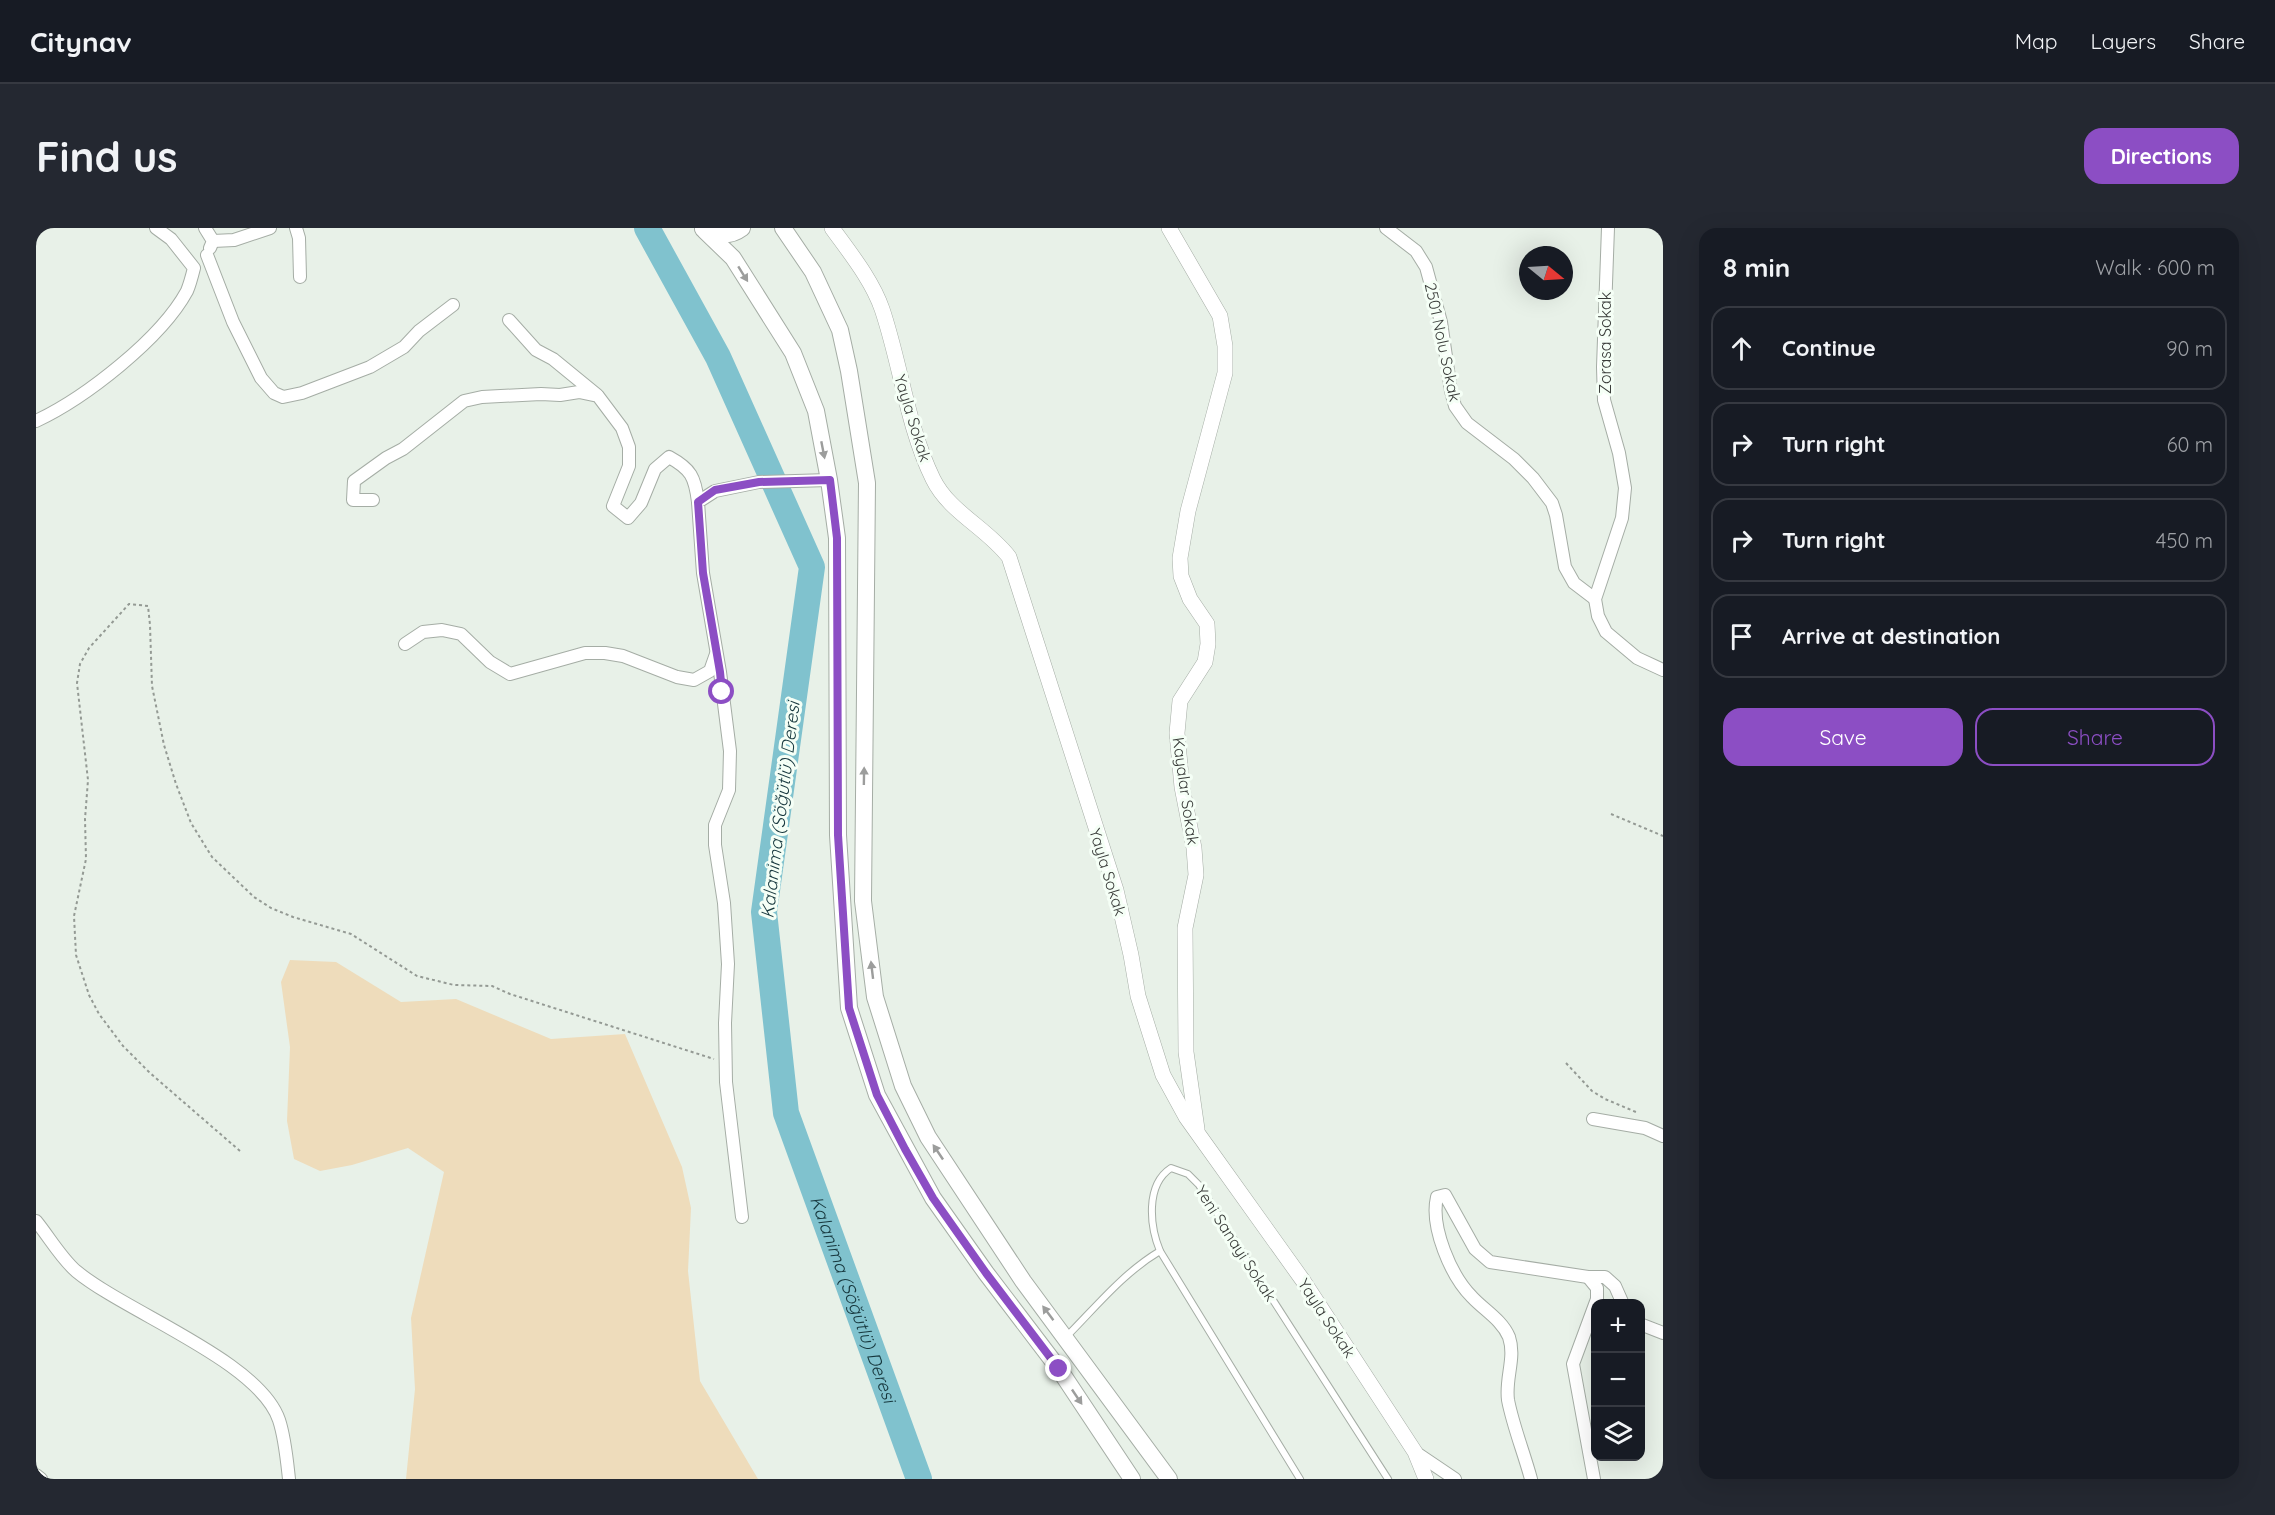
<!DOCTYPE html>
<meta charset="utf-8">
<style>
:root{--surface:#171b24;--page:#242831;--text:#f1f3f6;--muted:#9ea1a6;--line:#363941;--accent:#8c4ec4}
body{margin:0;font-family:Quicksand,sans-serif;background:var(--page);color:var(--text)}
.controls{position:absolute;right:18px;bottom:18px;display:grid;overflow:hidden;border-radius:12px;box-shadow:0 6px 24px #0002}
.controls button{width:54px;height:54px;display:grid;place-items:center;padding:0;border:0;border-bottom:2px solid var(--line);background:var(--surface);color:var(--text);font:30px sans-serif}
.compass{position:absolute;left:1483px;top:18px;width:54px;height:54px;border-radius:50%;background:var(--surface);box-shadow:0 6px 24px #0002;rotate:108deg}
.stop{position:absolute;width:18px;height:18px;margin:-14px;border:4px solid #8c4ec4;border-radius:50%;background:#fff}
.stop.end{background:#8c4ec4;border-color:#fff;box-shadow:0 2px 6px #0008}
.list{margin:0;padding:0;list-style:none}
h2{display:flex;justify-content:space-between;align-items:center;height:78px;margin:0;padding:0 24px;font-size:26px}
h2 small{font-size:20px;font-weight:400;color:var(--muted)}
.list li{display:grid;grid-template-columns:39px 1fr auto;gap:18px;align-items:center;box-sizing:border-box;height:84px;margin:0 12px 12px;padding:0 12px;border:2px solid var(--line);border-radius:18px}
.list b{display:block;font-size:22px;white-space:nowrap}
.list em{font-size:20px;font-style:normal;color:var(--muted)}
.actions{display:flex;gap:12px;padding:18px 24px}
.actions a{flex:1;padding:14px 0;border:2px solid var(--accent);border-radius:18px;text-align:center;font-size:21px;color:var(--accent)}
.actions .main{background:var(--accent);color:#fff}
.icon{flex:none;width:33px;height:33px;fill:none;stroke:currentColor;stroke-width:2;stroke-linecap:round;stroke-linejoin:round}
.map{position:relative;flex:none;width:1627px;height:1251px;overflow:hidden;border-radius:18px}
header{display:flex;align-items:center;gap:36px;box-sizing:border-box;height:84px;padding:0 30px;background:var(--surface);border-bottom:2px solid var(--line)}
header strong{font-size:28px}
nav{display:flex;gap:33px;margin-inline-start:auto;font-size:21px}
.intro{display:flex;align-items:center;justify-content:space-between;box-sizing:border-box;height:144px;padding:0 36px}
h1{margin:0;font-size:42px}
.button{padding:15px 27px;border-radius:18px;background:var(--accent);color:#fff;font-size:21px;font-weight:700}
main{display:flex;gap:36px;padding:0 36px}
aside{flex:1;background:var(--surface);border-radius:18px;box-shadow:0 6px 24px #0002}
.map>svg:first-child{display:block}
.green{fill:#eedcbb}
.lines{fill:none;stroke-linecap:round;stroke-linejoin:round}
.river{stroke:#80c2ce;stroke-width:26}
.service-casing{stroke:#a5ada5;stroke-width:8}
.minor-casing{stroke:#a5ada5;stroke-width:14}
.tertiary-casing{stroke:#a5ada5;stroke-width:16}
.secondary-casing{stroke:#a5ada5;stroke-width:18}
.path{stroke:#949a94;stroke-width:2;stroke-dasharray:3 3;stroke-linecap:butt}
.service{stroke:#fff;stroke-width:6}
.minor{stroke:#fff;stroke-width:12}
.tertiary{stroke:#fff;stroke-width:15}
.secondary{stroke:#fff;stroke-width:16}
.oneway{fill:#9c9d9c}
.route{stroke:#8c4ec4;stroke-width:8}
.labels{text-anchor:middle;dominant-baseline:central;stroke-width:6;stroke-linejoin:round;paint-order:stroke}
.street-label{font-size:16px;fill:#383b38;stroke:#f5fff6}
.water-label{font-size:18px;font-style:italic;fill:#16373d;stroke:#f5fff6}
</style>
<header>
<strong>Citynav</strong>
<nav><a>Map</a><a>Layers</a><a>Share</a></nav>
</header>
<div class="intro"><h1>Find us</h1><a class="button">Directions</a></div>
<main>
<div class="map">
<svg width="1627" height="1251" viewBox="0 0 1627 1251">
<rect width="100%" height="100%" fill="#e8f1e8"/>
<!-- green -->
<path class="green" d="M 254,732 L 300,734 L 365,774 L 420,771 L 515,811 L 589,806 L 646,939 L 655,980 L 652,1043 L 664,1153 L 722,1251 L 370,1251 L 379,1161 L 375,1090 L 408,944 L 372,920 L 316,937 L 284,943 L 258,931 L 251,893 L 254,819 L 245,754 Z"/>
<g class="lines">
<!-- river -->
<path class="river" id="s1" d="M 611,0 L 682,129 L 776,339 L 728,684 L 750,885 L 883,1251"/>
<defs>
<g id="service">
<path d="M 1030,1109 C 1060,1079 1087,1045 1124,1023"/>
<path d="M 1264,1251 L 1124,1023 C 1114,999 1109,957 1135,940 L 1152,946 L 1163,957 L 1352,1251"/>
</g>
<g id="minor">
<path d="M 169,0 L 177,13 L 174,20"/>
<path d="M 260,0 L 263,10 L 264,49"/>
<path d="M 1350,0 L 1380,23 L 1390,39 L 1405,94 L 1415,163 L 1419,178 L 1431,195 L 1478,231 L 1497,250 L 1516,275 L 1520,287 L 1529,339 L 1538,355 L 1559,371"/>
<path d="M 1572,0 L 1567,139 L 1568,172 L 1583,225 L 1589,260 L 1586,290 L 1559,371 L 1562,388 L 1570,404 L 1601,430 L 1627,442"/>
<path d="M 177,13 L 198,12 L 234,0"/>
<path d="M 171,27 L 197,94 L 225,150 L 238,165 L 247,169 L 266,165 L 334,139 L 368,119 L 383,103 L 417,77"/>
<path d="M 473,92 L 500,122 L 517,131 L 561,167"/>
<path d="M 0,193 C 49,170 125,111 151,63 C 154,56 156,48 158,40 L 135,11 L 120,0"/>
<path d="M 337,272 L 317,272 L 318,253 L 350,230 L 367,221 L 428,173 L 446,169 L 505,166 L 524,167 L 543,164 L 562,168 L 586,200 L 593,219 L 593,238 L 577,278 L 592,290 L 605,275 L 619,241 L 633,229 C 655,241 659,249 662,274"/>
<path d="M 369,416 L 387,404 L 406,402 L 425,406 L 454,434 L 474,446 L 549,425 L 569,425 L 587,428 L 641,449 L 658,452 L 674,443 L 680,426"/>
<path d="M 1557,891 L 1609,900 L 1627,908"/>
<path d="M 706,989 L 690,854 L 689,795 L 692,736 L 688,675 L 679,617 L 679,597 L 693,562 L 694,523 L 684,444 L 667,345 L 662,274 L 679,263 L 723,254 L 793,252"/>
<path d="M 0,993 C 13,1009 25,1030 40,1043 C 91,1085 223,1133 243,1192 C 249,1210 251,1233 253,1251"/>
<path d="M 1552,1049 L 1561,1060 L 1561,1071 L 1537,1136 L 1558,1251"/>
<path d="M 1604,1096 L 1627,1105"/>
<path d="M 1379,1224 L 1419,1251"/>
<path d="M 0,1247 L 5,1251"/>
<path d="M 1495,1251 C 1488,1225 1477,1198 1472,1172 C 1469,1150 1480,1130 1473,1109 C 1466,1092 1448,1082 1436,1069 C 1415,1048 1394,999 1401,969 L 1409,967 L 1439,1021 L 1454,1034 L 1552,1049 L 1569,1049 L 1579,1058 L 1587,1076"/>
</g>
<g id="tertiary">
<path d="M 796,0 C 814,25 836,52 846,81 C 865,137 871,198 897,251 C 913,284 951,300 973,329 L 1080,662 L 1095,727 L 1102,768 L 1127,847 L 1150,889 L 1268,1054 L 1379,1224 L 1390,1251"/>
<path d="M 1133,0 L 1184,88 L 1189,118 L 1189,145 L 1152,283 L 1144,330 L 1145,348 L 1154,371 L 1171,396 L 1172,416 L 1169,434 L 1144,473 L 1141,505 L 1146,559 L 1158,620 L 1160,647 L 1149,700 L 1150,824 L 1161,901"/>
</g>
<g id="secondary">
<path d="M 747,0 L 777,44 L 804,102 L 813,143 L 831,255 L 827,673 L 839,769 L 867,858 L 892,909 L 987,1053 L 1133,1251"/>
<path d="M 667,1 C 680,8 694,9 706,0"/>
<path d="M 669,3 L 697,30 L 757,125 L 780,183 L 793,252 L 801,310 L 802,607 L 813,780 L 841,867 L 897,970 L 950,1045 L 1023,1141 L 1096,1251"/>
</g>
</defs>
<!-- service casing -->
<use href="#service" class="service-casing"/>
<!-- minor casing -->
<use href="#minor" class="minor-casing"/>
<!-- tertiary casing -->
<use href="#tertiary" class="tertiary-casing"/>
<!-- secondary casing -->
<use href="#secondary" class="secondary-casing"/>
<!-- path -->
<g class="path">
<path d="M 1575,586 L 1627,608"/>
<path d="M 1530,835 L 1556,863 L 1569,871 L 1600,884"/>
<path d="M 204,923 L 114,845 L 87,818 L 63,786 L 53,767 L 40,727 L 38,688 L 50,631 L 49,591 L 52,552 L 41,455 L 44,436 L 53,420 L 93,376 L 112,378 L 114,397 L 116,458 L 128,517 L 140,556 L 155,595 L 176,629 L 218,669 L 235,680 L 257,689 L 315,706 L 381,748 L 418,757 L 456,758 L 474,766 L 678,831"/>
</g>
<!-- service -->
<use href="#service" class="service"/>
<!-- minor -->
<use href="#minor" class="minor"/>
<!-- tertiary -->
<use href="#tertiary" class="tertiary"/>
<!-- secondary -->
<use href="#secondary" class="secondary"/>
</g>
<!-- one-way arrows -->
<defs><path id="oneway-solid" d="M-6-.8H1V-3.2L6.5 0L1 3.2V.8H-6Z" transform="scale(1.5)"/></defs>
<g class="oneway">
<use href="#oneway-solid" transform="translate(707 46) rotate(58)"/>
<use href="#oneway-solid" transform="translate(787 222) rotate(79)"/>
<use href="#oneway-solid" transform="translate(828 548) rotate(-89)"/>
<use href="#oneway-solid" transform="translate(836 742) rotate(-97)"/>
<use href="#oneway-solid" transform="translate(902 924) rotate(-124)"/>
<use href="#oneway-solid" transform="translate(1012 1085) rotate(-127)"/>
<use href="#oneway-solid" transform="translate(1041 1169) rotate(56)"/>
</g>
<g class="lines">
<!-- route -->
<path class="route" d="M 686,464 L 684,444 L 667,345 L 662,274 L 679,262 L 723,254 L 794,252 L 801,310 L 802,607 L 813,780 L 841,867 L 869,921 L 897,970 L 950,1045 L 1023,1141"/>
</g>
<g class="labels">
<!-- street labels -->
<g class="street-label">
<text transform="translate(1407 114) rotate(78)">2501 Nolu Sokak</text>
<text transform="translate(1569 115) rotate(-90)">Zorasa Sokak</text>
<text transform="translate(877 190) rotate(73)">Yayla Sokak</text>
<text transform="translate(1150 563) rotate(82)">Kayalar Sokak</text>
<text transform="translate(1072 644) rotate(73)">Yayla Sokak</text>
<text transform="translate(1200 1015) rotate(57)">Yeni Sanayi Sokak</text>
<text transform="translate(1291 1090) rotate(57)">Yayla Sokak</text>
</g>
<!-- water labels -->
<g class="water-label">
<text transform="translate(744 582) rotate(-83)">Kalanima (Söğütlü) Deresi</text>
<text stroke="none"><textPath href="#s1" startOffset="1126">Kalanima (Söğütlü) Deresi</textPath></text>
</g>
</g>
</svg>
<div class="controls">
<button>+</button>
<button>−</button>
<button><svg class="icon" aria-label="layers" viewBox="0 0 24 24"><path d="M12 4l9 5-9 5-9-5zM3 14l9 5 9-5"/></svg></button>
</div>
<svg class="compass" viewBox="-18 -18 36 36"><path d="M0-13l5 13h-10z" fill="#e53935"/><path d="M0 13l5-13h-10z" fill="#9ea1a6"/></svg>
<div class="stop" style="left:686px;top:464px"></div>
<div class="stop end" style="left:1023px;top:1141px"></div>
</div>
<aside>
<h2>8 min<small>Walk · 600 m</small></h2>
<ul class="list">
<li><svg class="icon" aria-label="ahead" viewBox="0 0 24 24"><path d="M12 20V5M6 11l6-6 6 6"/></svg><div><b>Continue</b></div><em>90 m</em></li>
<li><svg class="icon" aria-label="right" viewBox="0 0 24 24"><path d="M7 20v-9h11M14 6l5 5-5 5"/></svg><div><b>Turn right</b></div><em>60 m</em></li>
<li><svg class="icon" aria-label="right" viewBox="0 0 24 24"><path d="M7 20v-9h11M14 6l5 5-5 5"/></svg><div><b>Turn right</b></div><em>450 m</em></li>
<li><svg class="icon" aria-label="arrive" viewBox="0 0 24 24"><path d="M6 21V4h12l-3 4 3 4H6"/></svg><div><b>Arrive at destination</b></div></li>
</ul>
<div class="actions"><a class="main">Save</a><a>Share</a></div>
</aside>
</main>
